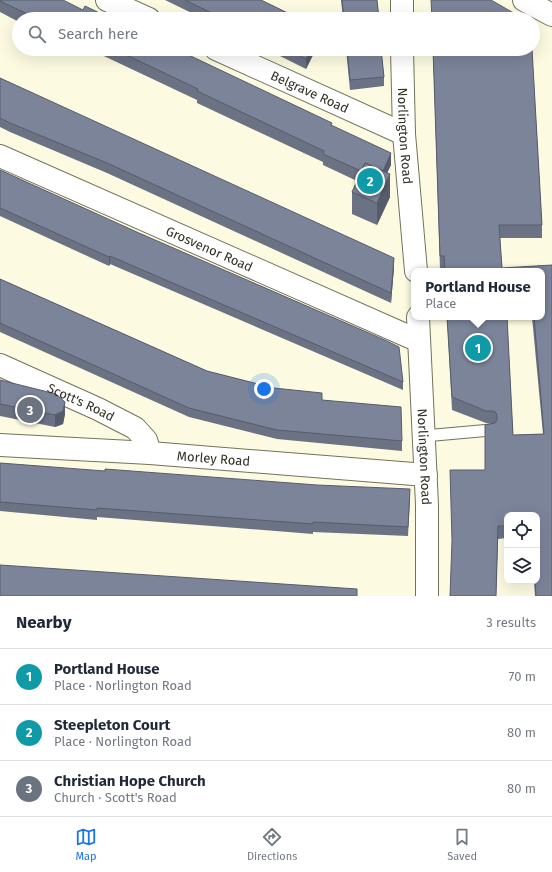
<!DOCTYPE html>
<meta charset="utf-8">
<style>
:root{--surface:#fff;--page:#f6f6f7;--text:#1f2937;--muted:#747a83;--line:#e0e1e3;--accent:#1a73e8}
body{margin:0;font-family:"Fira Sans",sans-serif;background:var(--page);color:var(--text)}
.controls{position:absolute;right:12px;bottom:12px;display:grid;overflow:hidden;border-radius:8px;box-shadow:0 4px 16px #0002}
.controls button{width:36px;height:36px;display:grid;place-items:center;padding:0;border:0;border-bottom:1px solid var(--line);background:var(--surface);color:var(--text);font:20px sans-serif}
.you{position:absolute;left:264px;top:389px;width:14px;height:14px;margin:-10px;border:3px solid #fff;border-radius:50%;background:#1a73e8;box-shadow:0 0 0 6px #1a73e833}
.badge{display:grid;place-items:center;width:26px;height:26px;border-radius:50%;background:var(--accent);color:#fff;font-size:13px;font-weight:700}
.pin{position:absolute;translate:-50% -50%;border:2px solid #fff;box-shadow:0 1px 4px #0006}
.popup{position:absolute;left:411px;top:268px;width:134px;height:52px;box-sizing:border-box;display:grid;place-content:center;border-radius:8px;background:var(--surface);filter:drop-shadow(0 1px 3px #0005);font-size:13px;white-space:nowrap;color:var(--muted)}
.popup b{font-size:15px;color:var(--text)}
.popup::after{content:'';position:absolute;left:50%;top:100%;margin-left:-8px;border:8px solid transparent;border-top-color:var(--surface)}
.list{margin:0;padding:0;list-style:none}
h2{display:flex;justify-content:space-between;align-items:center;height:52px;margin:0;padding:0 16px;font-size:17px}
h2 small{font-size:13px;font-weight:400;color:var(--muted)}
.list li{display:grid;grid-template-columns:26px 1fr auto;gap:12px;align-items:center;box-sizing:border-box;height:56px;padding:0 16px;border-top:1px solid var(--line)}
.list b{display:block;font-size:15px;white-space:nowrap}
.list p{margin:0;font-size:13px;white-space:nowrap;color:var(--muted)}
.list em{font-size:13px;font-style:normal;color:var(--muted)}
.icon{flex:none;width:22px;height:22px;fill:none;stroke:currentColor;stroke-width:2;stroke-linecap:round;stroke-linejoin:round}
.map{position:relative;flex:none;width:552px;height:596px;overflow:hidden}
.search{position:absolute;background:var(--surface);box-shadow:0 4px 16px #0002;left:12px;right:12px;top:12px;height:44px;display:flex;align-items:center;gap:10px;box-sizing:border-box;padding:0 14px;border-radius:22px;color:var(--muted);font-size:15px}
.sheet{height:220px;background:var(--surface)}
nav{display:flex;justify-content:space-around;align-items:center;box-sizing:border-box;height:56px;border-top:1px solid var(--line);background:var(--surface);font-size:11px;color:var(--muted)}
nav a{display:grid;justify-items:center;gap:2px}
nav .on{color:var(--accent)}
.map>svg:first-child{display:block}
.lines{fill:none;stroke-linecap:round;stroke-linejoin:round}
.service-casing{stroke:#73725b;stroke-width:13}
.minor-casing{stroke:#73725b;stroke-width:24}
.tertiary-casing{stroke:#73725b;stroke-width:24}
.service{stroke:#fff;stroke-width:11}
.minor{stroke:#fff;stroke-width:22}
.tertiary{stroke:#fff;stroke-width:22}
.wall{fill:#6b7284}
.shaded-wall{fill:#575c6c}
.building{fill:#7c849a;stroke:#575c6c}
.labels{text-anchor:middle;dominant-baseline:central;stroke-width:4;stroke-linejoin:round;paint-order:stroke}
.street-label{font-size:13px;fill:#313127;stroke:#fff}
</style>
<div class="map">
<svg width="552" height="596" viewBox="0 0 552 596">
<rect width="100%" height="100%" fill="#fcfbe1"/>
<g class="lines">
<defs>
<path id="service" d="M 424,436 L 491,430"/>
<g id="minor">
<path d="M 107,0 L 149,19"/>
<path d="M 402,0 L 402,19"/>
<path id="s1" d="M 216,49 L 404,134"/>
<path id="s2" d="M 402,49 L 404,134 L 416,271"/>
<path id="s3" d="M 0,156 L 419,341"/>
<path id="s4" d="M 418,317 L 427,505 L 427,596"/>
<path id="s5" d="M 0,365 L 98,409 L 135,428 L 146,440 L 150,453"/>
<path id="s6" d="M 0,445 L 150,453 L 426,475"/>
</g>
<path id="tertiary" d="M 524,0 L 552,15"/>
</defs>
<!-- service casing -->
<use href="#service" class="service-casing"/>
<!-- minor casing -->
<use href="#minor" class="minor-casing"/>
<!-- tertiary casing -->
<use href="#tertiary" class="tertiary-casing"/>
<!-- service -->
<use href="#service" class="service"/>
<!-- minor -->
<use href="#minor" class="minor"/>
<!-- tertiary -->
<use href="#tertiary" class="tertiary"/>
</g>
<!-- wall -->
<g class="wall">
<path d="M 0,0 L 83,10 L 112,19 L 19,19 L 19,22 L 0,12 Z"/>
<path d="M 165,0 L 261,0 L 300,19 L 204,19 Z"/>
<path d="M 341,0 L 377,0 L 379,19 L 343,19 Z"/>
<path d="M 89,49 L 176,49 L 332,126 L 391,165 L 387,173 L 390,197 L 377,225 L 352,214 L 352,192 L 357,181 L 323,165 L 323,162 L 197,103 L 197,100 Z"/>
<path d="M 266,49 L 316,49 L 306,69 Z"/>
<path d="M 346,49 L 381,49 L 384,77 L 384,86 L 350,90 Z"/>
<path d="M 433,49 L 532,49 L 542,225 L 542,238 L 500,238 L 502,268 L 552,265 L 552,596 L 535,596 L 534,581 L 537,581 L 537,515 L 507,515 L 507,538 L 498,539 L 496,596 L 450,596 L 485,470 L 492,424 L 486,423 L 452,410 L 447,317 L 507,317 L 513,435 L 543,434 L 532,317 L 542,317 L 542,271 L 444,271 L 444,269 L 440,269 Z"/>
<path d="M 0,78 L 394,267 L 391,303 L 107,173 L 10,132 L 0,127 Z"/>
<path d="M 0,170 L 403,382 L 403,390 L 110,264 L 109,266 L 0,216 Z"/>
<path d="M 0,279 L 207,371 L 274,388 L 322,400 L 402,441 L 402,451 L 277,439 L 189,417 L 0,332 Z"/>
<path d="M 0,380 L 65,414 L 63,424 L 55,427 L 0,416 Z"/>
<path d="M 0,463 L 410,499 L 408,536 L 313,532 L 313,534 L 97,517 L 97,520 L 0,511 Z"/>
</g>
<!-- shaded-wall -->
<g class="shaded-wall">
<path d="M 311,49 L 316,49 L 306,69 L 306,59 Z"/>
<path d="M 391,153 L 391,165 L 378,191 L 378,179 Z"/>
<path d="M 390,174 L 390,197 L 377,225 L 377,203 Z"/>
<path d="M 110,256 L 110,264 L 109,266 L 109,257 Z"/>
<path d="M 394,258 L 394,267 L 391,303 L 391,293 Z"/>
<path d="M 65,402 L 65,414 L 63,424 L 55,427 L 55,415 Z"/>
</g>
<!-- building -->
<g class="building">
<path d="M 0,0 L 63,0 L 83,10 L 85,6 L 112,19 L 38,19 L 0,1 Z"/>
<path d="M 185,0 L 261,0 L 300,19 L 224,19 Z"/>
<path d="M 342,0 L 377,0 L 379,19 L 344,19 Z"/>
<path d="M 431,0 L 491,0 L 524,19 L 432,19 Z"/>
<path d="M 114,49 L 176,49 L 332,123 L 331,125 L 391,153 L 383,171 L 365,163 L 361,171 L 323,154 L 324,151 L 197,91 L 198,89 Z"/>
<path d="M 285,49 L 311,49 L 306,59 Z"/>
<path d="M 347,49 L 381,49 L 384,77 L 350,80 Z"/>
<path d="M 433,49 L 532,49 L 542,225 L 499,225 L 502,268 L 552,265 L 552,596 L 536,596 L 535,581 L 537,581 L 537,515 L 507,515 L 507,526 L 498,526 L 496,596 L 450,596 L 452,540 L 450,470 L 485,470 L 485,425 L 495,423 L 497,420 L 497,414 L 494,411 L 486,411 L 452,397 L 447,317 L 507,317 L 513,435 L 544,434 L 534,317 L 542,317 L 542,271 L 445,271 L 444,256 L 440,256 Z"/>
<path d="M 0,78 L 394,258 L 391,293 L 107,163 L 10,123 L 0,118 Z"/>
<path d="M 365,163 L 390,174 L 377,203 L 352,192 Z"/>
<path d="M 0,170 L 139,233 L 387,341 L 399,347 L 403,382 L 110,256 L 109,257 L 0,208 Z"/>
<path d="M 0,279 L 207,371 L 274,388 L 322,393 L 322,400 L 401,407 L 402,441 L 277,430 L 189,408 L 0,323 Z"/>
<path d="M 0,380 L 56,394 L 65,402 L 63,411 L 55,415 L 0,404 Z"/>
<path d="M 0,463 L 105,471 L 105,469 L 317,485 L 410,489 L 408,527 L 313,522 L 313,524 L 97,508 L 97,510 L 0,502 Z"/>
<path d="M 0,565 L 357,589 L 357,596 L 0,596 Z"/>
</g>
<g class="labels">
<!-- street labels -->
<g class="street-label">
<text stroke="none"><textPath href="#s1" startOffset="103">Belgrave Road</textPath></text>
<text stroke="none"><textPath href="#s2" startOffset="87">Norlington Road</textPath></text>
<text stroke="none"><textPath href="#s3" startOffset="229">Grosvenor Road</textPath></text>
<text stroke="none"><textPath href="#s5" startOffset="89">Scott's Road</textPath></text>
<text stroke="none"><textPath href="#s4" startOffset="140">Norlington Road</textPath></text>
<text stroke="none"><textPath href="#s6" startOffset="214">Morley Road</textPath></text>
</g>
</g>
</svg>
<div class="controls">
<button><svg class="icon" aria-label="locate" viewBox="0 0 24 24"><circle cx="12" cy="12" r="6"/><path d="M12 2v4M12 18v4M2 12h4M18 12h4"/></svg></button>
<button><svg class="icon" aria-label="layers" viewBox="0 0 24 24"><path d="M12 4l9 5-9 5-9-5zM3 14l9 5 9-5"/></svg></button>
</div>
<div class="you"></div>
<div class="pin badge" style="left:478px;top:348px;background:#0f9aa8">1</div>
<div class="popup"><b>Portland House</b>Place</div>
<div class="pin badge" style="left:370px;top:181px;background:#0f9aa8">2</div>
<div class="pin badge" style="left:30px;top:410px;background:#6b7280">3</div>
<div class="search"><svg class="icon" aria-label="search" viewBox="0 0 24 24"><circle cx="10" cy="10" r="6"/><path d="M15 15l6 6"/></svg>Search here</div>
</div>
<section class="sheet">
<h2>Nearby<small>3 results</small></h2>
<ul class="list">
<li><span class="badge" style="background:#0f9aa8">1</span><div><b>Portland House</b><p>Place · Norlington Road</p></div><em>70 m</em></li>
<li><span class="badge" style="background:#0f9aa8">2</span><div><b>Steepleton Court</b><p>Place · Norlington Road</p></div><em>80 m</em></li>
<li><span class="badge" style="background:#6b7280">3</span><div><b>Christian Hope Church</b><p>Church · Scott's Road</p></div><em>80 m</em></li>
</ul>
</section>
<nav>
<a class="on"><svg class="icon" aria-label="map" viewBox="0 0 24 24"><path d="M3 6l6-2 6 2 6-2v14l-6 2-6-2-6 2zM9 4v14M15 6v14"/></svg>Map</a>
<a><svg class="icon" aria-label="directions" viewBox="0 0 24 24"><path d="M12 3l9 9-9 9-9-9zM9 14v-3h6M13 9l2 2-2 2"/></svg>Directions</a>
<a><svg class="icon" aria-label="saved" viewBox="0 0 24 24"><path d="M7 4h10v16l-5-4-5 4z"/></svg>Saved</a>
</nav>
